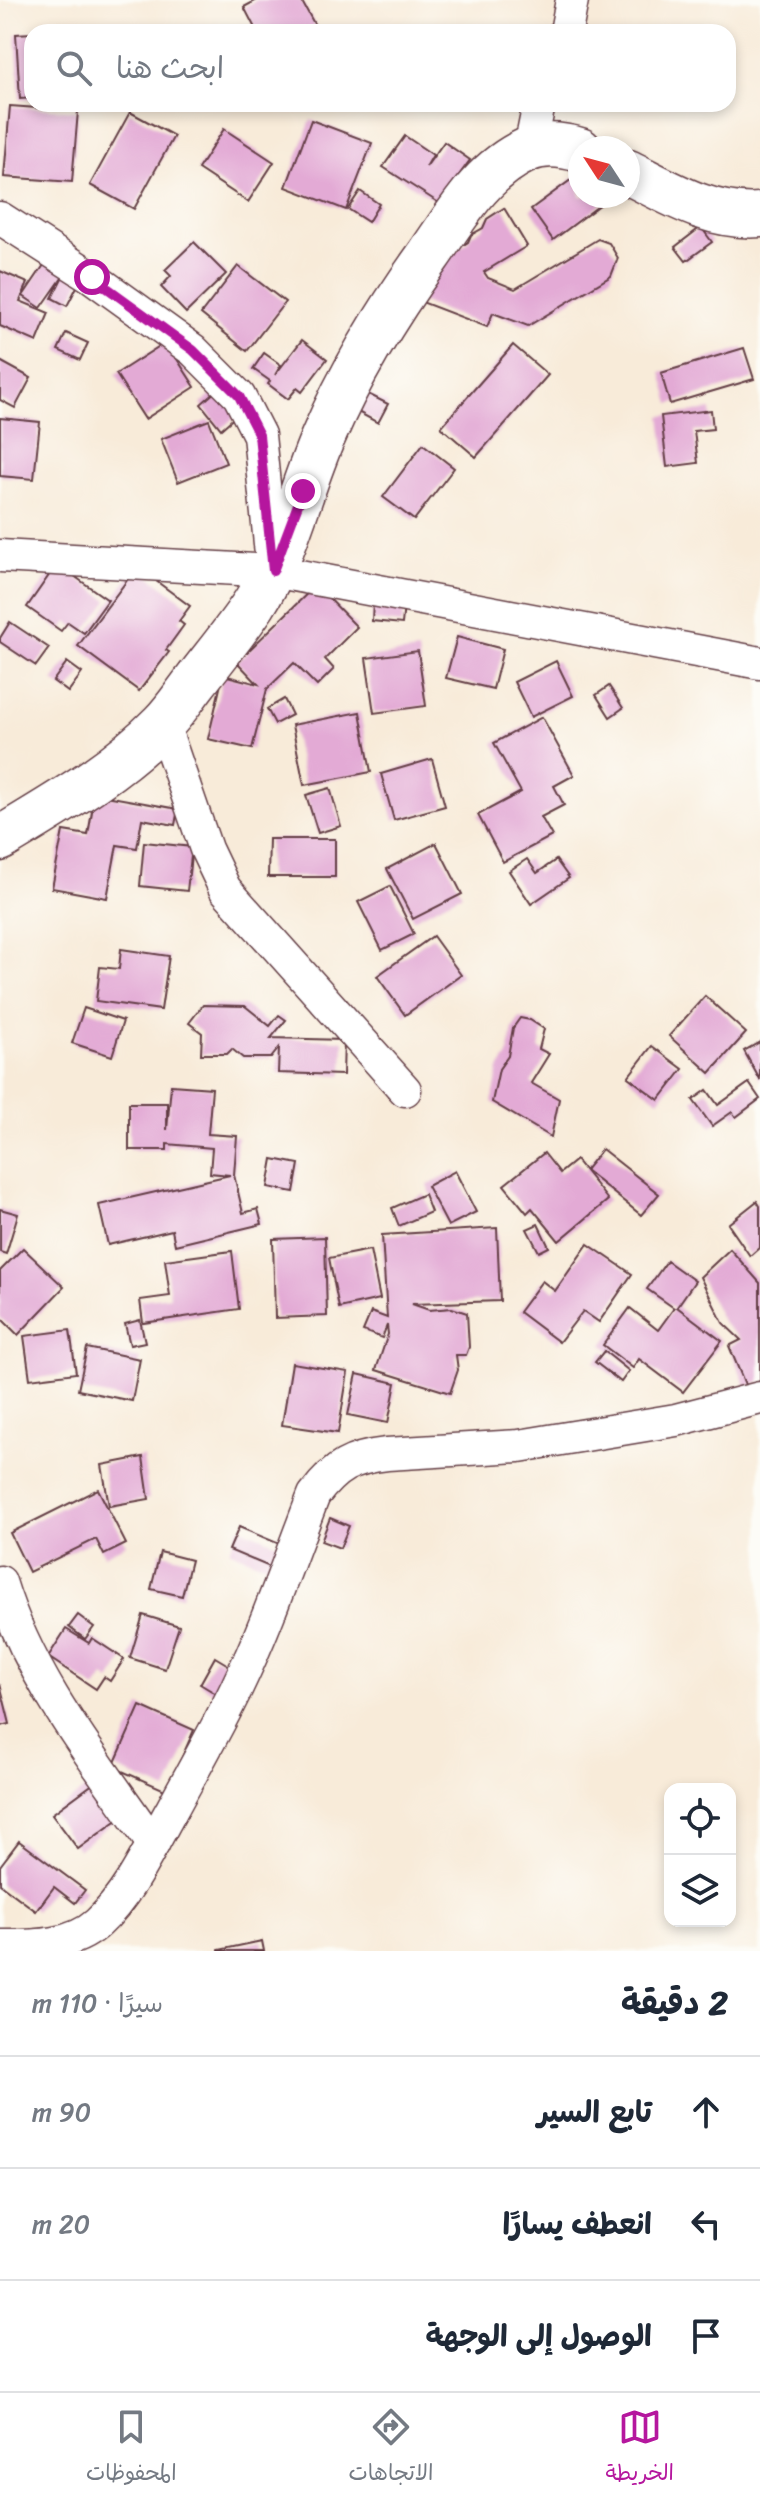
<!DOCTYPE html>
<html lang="ar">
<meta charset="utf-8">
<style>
:root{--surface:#fff;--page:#f2f2f3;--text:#1f2937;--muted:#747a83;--line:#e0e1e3;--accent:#b5179e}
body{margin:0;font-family:Sriracha,"Playpen Sans Arabic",sans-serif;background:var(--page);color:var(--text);direction:rtl}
.controls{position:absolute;right:24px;bottom:24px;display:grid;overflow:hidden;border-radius:16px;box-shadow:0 4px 12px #0003}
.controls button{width:72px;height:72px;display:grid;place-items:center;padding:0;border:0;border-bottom:2px solid var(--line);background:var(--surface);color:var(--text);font:40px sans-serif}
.compass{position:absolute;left:568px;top:136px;width:72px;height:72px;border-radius:50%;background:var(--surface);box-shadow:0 4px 12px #0003;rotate:306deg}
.stop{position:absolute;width:24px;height:24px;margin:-18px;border:6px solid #b5179e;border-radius:50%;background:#fff}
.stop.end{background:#b5179e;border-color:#fff;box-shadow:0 2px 8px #0008}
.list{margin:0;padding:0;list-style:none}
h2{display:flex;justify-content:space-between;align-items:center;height:104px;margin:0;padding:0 32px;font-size:34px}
h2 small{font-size:26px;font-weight:400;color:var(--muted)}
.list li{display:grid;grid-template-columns:52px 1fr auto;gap:24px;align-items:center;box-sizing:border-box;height:112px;padding:0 32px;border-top:2px solid var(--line)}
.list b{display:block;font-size:30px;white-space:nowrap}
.list em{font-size:26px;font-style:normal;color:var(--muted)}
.icon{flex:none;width:44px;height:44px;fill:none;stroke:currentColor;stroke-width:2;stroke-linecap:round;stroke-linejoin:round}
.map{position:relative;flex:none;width:760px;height:1951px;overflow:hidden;direction:ltr}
.search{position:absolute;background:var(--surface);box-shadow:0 4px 12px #0003;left:24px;right:24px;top:24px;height:88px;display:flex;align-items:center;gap:20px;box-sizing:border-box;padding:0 28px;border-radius:24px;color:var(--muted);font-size:30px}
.sheet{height:440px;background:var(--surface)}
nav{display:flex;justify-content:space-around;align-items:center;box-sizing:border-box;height:112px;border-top:2px solid var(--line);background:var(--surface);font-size:22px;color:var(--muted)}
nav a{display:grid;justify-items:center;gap:4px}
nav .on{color:var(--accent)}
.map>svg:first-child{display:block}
.building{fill:#e3aad5}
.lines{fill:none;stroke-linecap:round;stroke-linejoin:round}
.street-casing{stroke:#643e45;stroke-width:35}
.secondary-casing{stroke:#643e45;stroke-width:47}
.street{stroke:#fff;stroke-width:32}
.secondary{stroke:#fff;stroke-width:44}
.route{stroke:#b5179e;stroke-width:10}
</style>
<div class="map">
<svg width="760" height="1951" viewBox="0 0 760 1951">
<rect width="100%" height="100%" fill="#fdfcf7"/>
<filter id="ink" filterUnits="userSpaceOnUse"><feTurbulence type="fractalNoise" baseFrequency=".0125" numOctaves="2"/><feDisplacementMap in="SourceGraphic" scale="16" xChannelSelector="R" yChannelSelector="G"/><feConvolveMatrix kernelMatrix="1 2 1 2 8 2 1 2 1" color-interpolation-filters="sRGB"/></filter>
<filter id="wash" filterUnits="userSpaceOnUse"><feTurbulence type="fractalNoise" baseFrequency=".006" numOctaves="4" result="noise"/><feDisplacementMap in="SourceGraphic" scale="32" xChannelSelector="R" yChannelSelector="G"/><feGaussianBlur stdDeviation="1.8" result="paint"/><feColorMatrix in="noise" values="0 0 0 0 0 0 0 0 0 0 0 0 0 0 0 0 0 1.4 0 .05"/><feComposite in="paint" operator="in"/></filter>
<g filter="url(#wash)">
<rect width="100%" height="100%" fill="#f8ebd9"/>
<g id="blocks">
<!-- building -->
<g class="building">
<path d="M 257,0 L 301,0 L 317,29 L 311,32 L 257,32 L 244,7 Z"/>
<path d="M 32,33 L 32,98 L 20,99 L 16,34 Z"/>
<path d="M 10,106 L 78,111 L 72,182 L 4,177 Z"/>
<path d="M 130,112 L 174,136 L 134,209 L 90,185 Z"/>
<path d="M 311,120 L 372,143 L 346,210 L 286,187 Z"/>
<path d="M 224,129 L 274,162 L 248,202 L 198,169 Z"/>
<path d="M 405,136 L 433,155 L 426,167 L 444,142 L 470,160 L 439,203 L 383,167 Z"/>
<path d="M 579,174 L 580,196 L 595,196 L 601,204 L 553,240 L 531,209 Z"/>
<path d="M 360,191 L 379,204 L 368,222 L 348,209 Z"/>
<path d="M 504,208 L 527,246 L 484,272 L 488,278 L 515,289 L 598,239 L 609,243 L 618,258 L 611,276 L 528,326 L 493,313 L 487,327 L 406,296 L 450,254 L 468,242 L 471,235 L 483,228 L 487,219 Z"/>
<path d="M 701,227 L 712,242 L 686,261 L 675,247 Z"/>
<path d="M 194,242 L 226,274 L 186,313 L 161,287 L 171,276 L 165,270 Z"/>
<path d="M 46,262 L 80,281 L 67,306 L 52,298 L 62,278 L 41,308 L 23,296 Z"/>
<path d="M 238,266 L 285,302 L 247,351 L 201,314 Z"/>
<path d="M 0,271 L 28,283 L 20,301 L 49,313 L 37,342 L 0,326 Z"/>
<path d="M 66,333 L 88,343 L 80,360 L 58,350 Z"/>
<path d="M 302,340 L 327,359 L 302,392 L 297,388 L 288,399 L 268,384 L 270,381 L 253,369 L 264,353 L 281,365 L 275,375 Z"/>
<path d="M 166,342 L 195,387 L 145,419 L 116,374 Z"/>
<path d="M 513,345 L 548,375 L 476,457 L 441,427 Z"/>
<path d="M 744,348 L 754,379 L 670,404 L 661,373 Z"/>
<path d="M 0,361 L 31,378 L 15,408 L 0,400 Z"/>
<path d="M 217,390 L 238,414 L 221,429 L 201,404 Z"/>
<path d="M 366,393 L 388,404 L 378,423 L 356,411 Z"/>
<path d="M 711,410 L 713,429 L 694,431 L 698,463 L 667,467 L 661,416 Z"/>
<path d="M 0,418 L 40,422 L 34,479 L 0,476 Z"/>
<path d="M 209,420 L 226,463 L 178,482 L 161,439 Z"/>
<path d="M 423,444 L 454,468 L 414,520 L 383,497 Z"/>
<path d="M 57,564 L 108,600 L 84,633 L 68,622 L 61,631 L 27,607 Z"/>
<path d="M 137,567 L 190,606 L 179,621 L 184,625 L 166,650 L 169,652 L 139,691 L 78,646 Z"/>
<path d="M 316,585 L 357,627 L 325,659 L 334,669 L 317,686 L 294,663 L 267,689 L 252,749 L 208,739 L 223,675 L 258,684 L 237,662 Z"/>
<path d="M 373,601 L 404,605 L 402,624 L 372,621 Z"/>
<path d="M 10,622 L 49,648 L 36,666 L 0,642 L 0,638 Z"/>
<path d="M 457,637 L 503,649 L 493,689 L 446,678 Z"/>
<path d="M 418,651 L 426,706 L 374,713 L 366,658 Z"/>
<path d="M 556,661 L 573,696 L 531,717 L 514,682 Z"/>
<path d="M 67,662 L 82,673 L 68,692 L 53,681 Z"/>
<path d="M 609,686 L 623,708 L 610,717 L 596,695 Z"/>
<path d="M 284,699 L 292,715 L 275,724 L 267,709 Z"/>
<path d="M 360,712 L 371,772 L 304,785 L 292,725 Z"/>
<path d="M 542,717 L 574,775 L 554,786 L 564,805 L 541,817 L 552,836 L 503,862 L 478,815 L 521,792 L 494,743 Z"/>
<path d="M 432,759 L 445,806 L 394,820 L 381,774 Z"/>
<path d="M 330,788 L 341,826 L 318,833 L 306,795 Z"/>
<path d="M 95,794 L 178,809 L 175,825 L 142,819 L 137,848 L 117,845 L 107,898 L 52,888 L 63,831 L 88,835 Z"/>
<path d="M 269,839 L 335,839 L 335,877 L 268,877 Z"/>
<path d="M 144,842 L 192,847 L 187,891 L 140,886 Z"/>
<path d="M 436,843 L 462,894 L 413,919 L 387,869 Z"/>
<path d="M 527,859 L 537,873 L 556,860 L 569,878 L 531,904 L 509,871 Z"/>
<path d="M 390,886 L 414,934 L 382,950 L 358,902 Z"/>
<path d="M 433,936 L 461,975 L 405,1015 L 377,976 Z"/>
<path d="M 121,949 L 169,956 L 161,1010 L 96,1001 L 100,967 L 119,969 Z"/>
<path d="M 705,996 L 746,1033 L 710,1073 L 669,1036 Z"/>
<path d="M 203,1005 L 245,1006 L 270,1026 L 279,1015 L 286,1020 L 271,1038 L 344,1040 L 343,1075 L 278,1073 L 279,1048 L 271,1058 L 243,1058 L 232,1049 L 227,1054 L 201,1054 L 202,1033 L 189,1023 Z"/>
<path d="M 84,1008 L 123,1021 L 112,1056 L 72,1043 Z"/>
<path d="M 520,1018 L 530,1020 L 544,1029 L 539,1049 L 549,1054 L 531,1083 L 559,1099 L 551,1137 L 492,1102 L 499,1069 L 508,1056 L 513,1028 Z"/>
<path d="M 760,1042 L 760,1080 L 744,1051 Z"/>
<path d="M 652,1046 L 683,1069 L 659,1100 L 628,1077 Z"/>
<path d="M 749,1083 L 760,1099 L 736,1117 L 732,1112 L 712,1126 L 693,1100 L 707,1090 L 718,1105 Z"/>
<path d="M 171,1085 L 212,1088 L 208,1134 L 237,1136 L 234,1175 L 243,1213 L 258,1209 L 262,1224 L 175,1245 L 172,1230 L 108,1245 L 99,1205 L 230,1175 L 210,1173 L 212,1148 L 167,1144 L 167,1150 L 129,1150 L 129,1103 L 167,1103 L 167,1130 Z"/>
<path d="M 602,1149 L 659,1194 L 641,1215 L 585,1170 Z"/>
<path d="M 544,1153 L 560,1173 L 576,1160 L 608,1200 L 559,1241 L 532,1208 L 527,1213 L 504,1185 Z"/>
<path d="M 273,1159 L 299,1164 L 294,1192 L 268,1187 Z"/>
<path d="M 455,1171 L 476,1212 L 448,1226 L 427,1186 Z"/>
<path d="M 424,1194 L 431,1212 L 399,1226 L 392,1208 Z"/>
<path d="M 757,1201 L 760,1206 L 760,1247 L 750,1256 L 728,1224 Z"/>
<path d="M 0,1209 L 18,1214 L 6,1254 L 0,1252 Z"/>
<path d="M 538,1224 L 549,1247 L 539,1252 L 527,1229 Z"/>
<path d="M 497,1228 L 500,1301 L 412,1304 L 429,1310 L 452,1308 L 467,1313 L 469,1347 L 466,1355 L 456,1355 L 458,1370 L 450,1393 L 376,1370 L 388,1334 L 387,1325 L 382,1338 L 363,1331 L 371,1312 L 387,1318 L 382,1235 Z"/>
<path d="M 325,1237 L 327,1316 L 275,1318 L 273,1239 Z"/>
<path d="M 588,1244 L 632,1274 L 599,1322 L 583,1311 L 559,1342 L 519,1312 L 542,1281 L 555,1291 Z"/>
<path d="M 23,1248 L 64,1287 L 18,1335 L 0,1317 L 0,1271 Z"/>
<path d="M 730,1249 L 760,1283 L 760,1381 L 746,1387 L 729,1346 L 741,1340 L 723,1323 L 700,1277 Z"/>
<path d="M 370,1250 L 380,1299 L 339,1308 L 329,1258 Z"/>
<path d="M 232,1251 L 239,1309 L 143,1323 L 140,1300 L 170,1296 L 165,1260 Z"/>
<path d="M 667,1261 L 695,1281 L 677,1307 L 722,1341 L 683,1392 L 639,1359 L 633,1368 L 603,1345 L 630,1308 L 658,1330 L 674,1308 L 647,1289 Z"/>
<path d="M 140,1320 L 145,1342 L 130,1345 L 125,1324 Z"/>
<path d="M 70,1330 L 76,1373 L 30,1379 L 24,1336 Z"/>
<path d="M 87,1348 L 140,1359 L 132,1401 L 78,1390 Z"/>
<path d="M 604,1351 L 629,1371 L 621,1382 L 595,1362 Z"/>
<path d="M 292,1363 L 348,1372 L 338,1433 L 282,1425 Z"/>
<path d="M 357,1374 L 396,1383 L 388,1423 L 348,1415 Z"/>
<path d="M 143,1457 L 149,1499 L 109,1506 L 102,1465 Z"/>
<path d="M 98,1489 L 126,1544 L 104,1555 L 96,1539 L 29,1572 L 10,1533 Z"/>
<path d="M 330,1518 L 349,1526 L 340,1548 L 321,1541 Z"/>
<path d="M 239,1527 L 282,1545 L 272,1568 L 229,1550 Z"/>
<path d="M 160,1552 L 191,1560 L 182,1596 L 151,1589 Z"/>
<path d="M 78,1615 L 94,1627 L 85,1639 L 69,1627 Z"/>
<path d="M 143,1615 L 179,1626 L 165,1669 L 130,1658 Z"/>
<path d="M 66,1629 L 89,1643 L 92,1638 L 124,1659 L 110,1681 L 104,1677 L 96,1689 L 48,1657 Z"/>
<path d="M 215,1657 L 235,1669 L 220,1696 L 200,1684 Z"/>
<path d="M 0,1684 L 10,1724 L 0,1726 Z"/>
<path d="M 140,1706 L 194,1730 L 167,1791 L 113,1767 Z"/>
<path d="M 101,1778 L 127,1813 L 78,1849 L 52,1814 Z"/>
<path d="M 19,1841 L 85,1890 L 75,1903 L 54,1887 L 36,1911 L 0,1884 L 0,1866 Z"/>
<path d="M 262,1941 L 264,1951 L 219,1951 L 219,1950 Z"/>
</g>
</g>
</g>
<g filter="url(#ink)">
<use href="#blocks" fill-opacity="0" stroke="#643e45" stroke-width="2"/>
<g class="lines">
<defs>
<g id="street">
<path d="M 566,32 L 572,0"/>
<path d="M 530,149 L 539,104"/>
<path d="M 0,218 L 92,277 L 193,350 L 239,396 L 259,435 L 272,564"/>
<path d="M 0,556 L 273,571 L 760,663"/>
<path d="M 163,724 L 206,849 L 225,889 L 405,1090"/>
<path d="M 0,1582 C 30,1680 95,1760 153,1844"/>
<path d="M 0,1946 C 33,1946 72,1947 98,1923 C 130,1893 150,1848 171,1811 C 193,1770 217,1729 237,1687 C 267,1625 289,1559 314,1495 C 335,1467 351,1458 387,1454 L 519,1446 L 676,1420 L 760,1398"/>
</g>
<g id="secondary">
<path d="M 628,172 C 670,193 711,219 760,215"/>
<path d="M 0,839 C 56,805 116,771 162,724 C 175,711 185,695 196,681 C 215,656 236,631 254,604 C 287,553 299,492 323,437 C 351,372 388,312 429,255 C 457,215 481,171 527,150 C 543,143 563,145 580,150"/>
</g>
</defs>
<!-- street casing -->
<use href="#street" class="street-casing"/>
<!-- secondary casing -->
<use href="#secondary" class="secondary-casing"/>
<!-- street -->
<use href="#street" class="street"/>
<!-- secondary -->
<use href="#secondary" class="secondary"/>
</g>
</g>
<g class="lines" filter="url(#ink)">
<!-- route -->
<path class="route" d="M 92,277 L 193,350 L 239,396 L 259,435 L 273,571 L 303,491"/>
</g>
</svg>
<div class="controls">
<button><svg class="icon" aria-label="locate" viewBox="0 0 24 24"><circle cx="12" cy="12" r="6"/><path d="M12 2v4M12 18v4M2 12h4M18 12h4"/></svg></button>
<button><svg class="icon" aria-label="layers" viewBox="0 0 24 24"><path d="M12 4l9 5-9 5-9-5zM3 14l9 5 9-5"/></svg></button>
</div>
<svg class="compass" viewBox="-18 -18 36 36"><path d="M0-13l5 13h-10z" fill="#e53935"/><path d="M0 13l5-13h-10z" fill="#747a83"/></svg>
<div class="stop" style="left:92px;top:277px"></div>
<div class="stop end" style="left:303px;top:491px"></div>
<div class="search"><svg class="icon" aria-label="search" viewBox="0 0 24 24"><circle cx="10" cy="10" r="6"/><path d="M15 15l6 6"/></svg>ابحث هنا</div>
</div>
<section class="sheet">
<h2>2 دقيقة<small>سيرًا · 110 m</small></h2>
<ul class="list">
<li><svg class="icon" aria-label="ahead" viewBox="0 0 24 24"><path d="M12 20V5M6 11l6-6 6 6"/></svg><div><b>تابع السير</b></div><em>90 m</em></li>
<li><svg class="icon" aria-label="left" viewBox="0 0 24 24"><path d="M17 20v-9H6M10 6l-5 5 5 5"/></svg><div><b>انعطف يسارًا</b></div><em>20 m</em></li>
<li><svg class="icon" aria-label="arrive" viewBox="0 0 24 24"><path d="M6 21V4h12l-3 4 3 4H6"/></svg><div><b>الوصول إلى الوجهة</b></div></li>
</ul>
</section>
<nav>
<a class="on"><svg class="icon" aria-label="map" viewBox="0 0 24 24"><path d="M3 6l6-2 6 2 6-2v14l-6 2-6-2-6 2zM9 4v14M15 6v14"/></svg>الخريطة</a>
<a><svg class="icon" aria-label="directions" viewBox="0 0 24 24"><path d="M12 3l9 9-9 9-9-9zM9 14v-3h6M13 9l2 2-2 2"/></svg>الاتجاهات</a>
<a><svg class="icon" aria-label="saved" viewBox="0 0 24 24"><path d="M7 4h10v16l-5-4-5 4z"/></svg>المحفوظات</a>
</nav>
